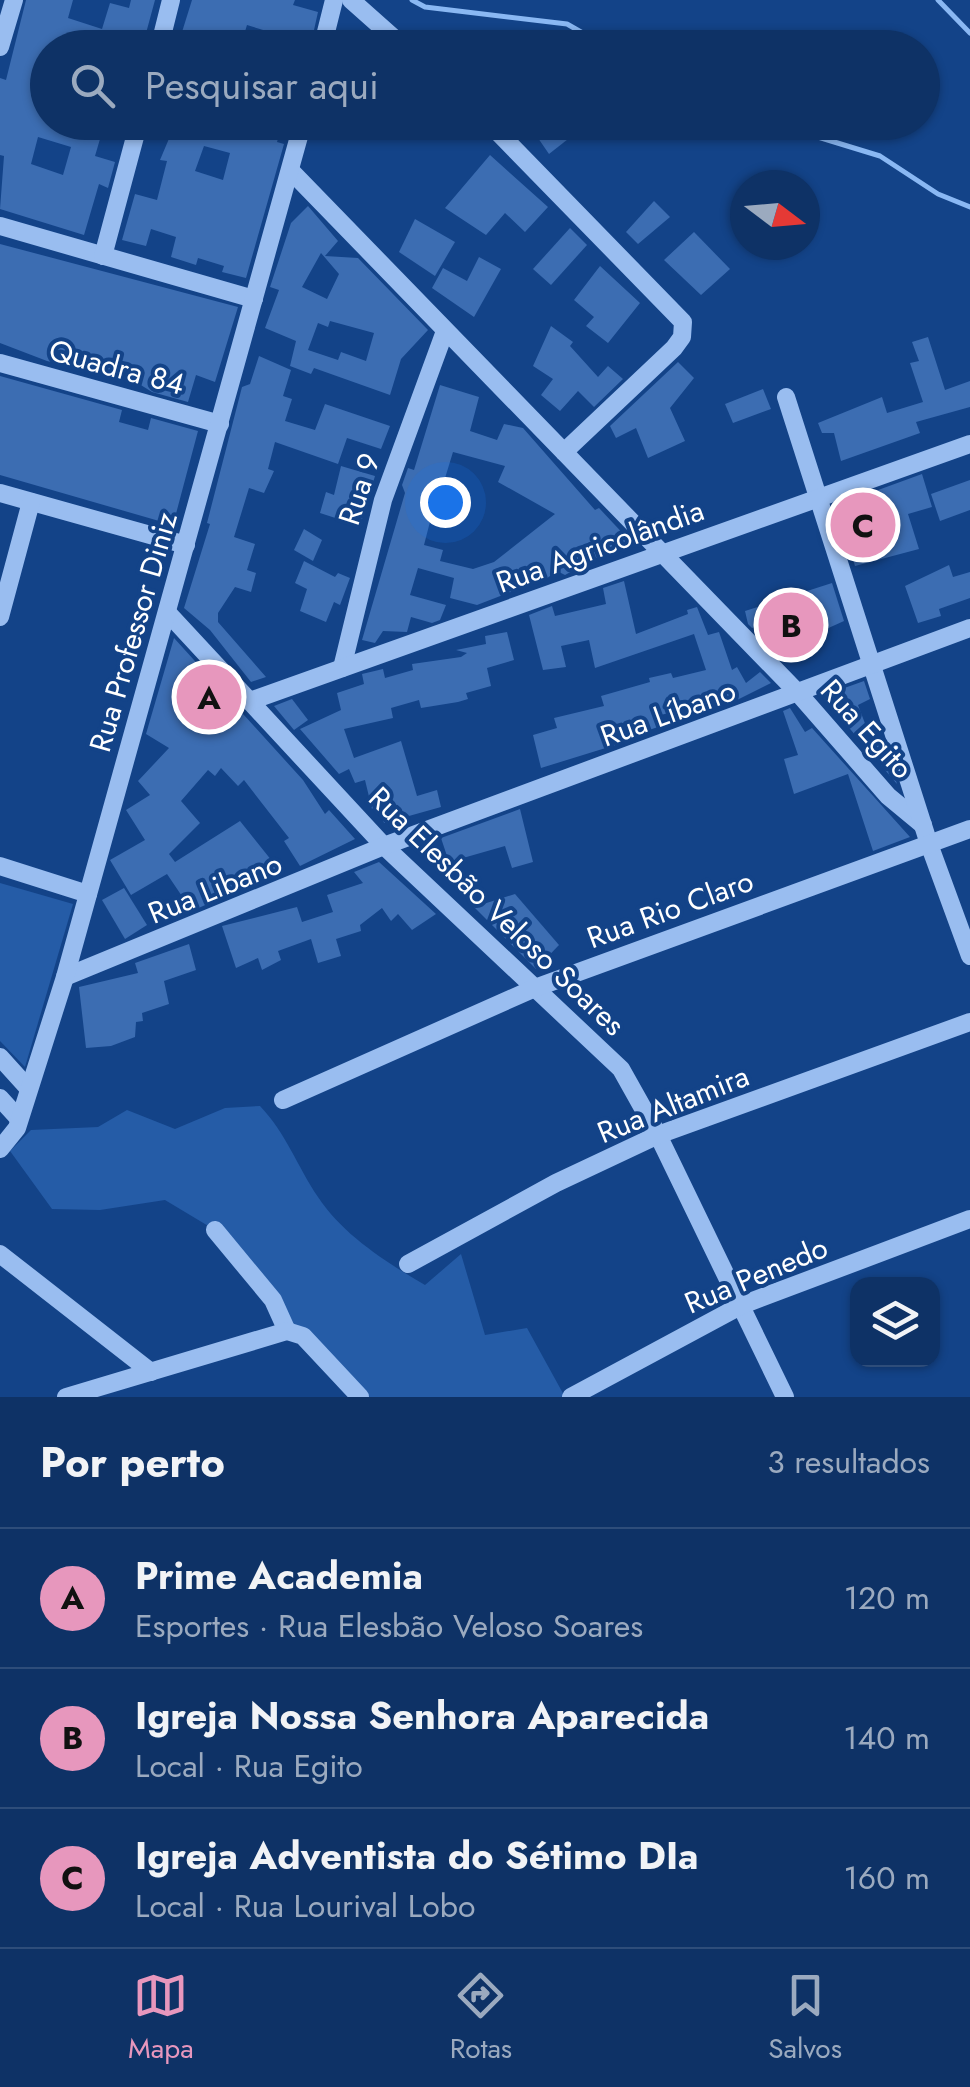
<!DOCTYPE html>
<html lang="pt">
<meta charset="utf-8">
<style>
:root{--surface:#0e3266;--page:#1c3e6f;--text:#f1f3f6;--muted:#9baabf;--line:#2e4d7a;--accent:#e797bd}
body{margin:0;font-family:Jost,sans-serif;background:var(--page);color:var(--text)}
.controls{position:absolute;right:30px;bottom:30px;display:grid;overflow:hidden;border-radius:20px;box-shadow:0 2px 8px #0004}
.controls button{width:90px;height:90px;display:grid;place-items:center;padding:0;border:0;border-bottom:2px solid var(--line);background:var(--surface);color:var(--text);font:50px sans-serif}
.compass{position:absolute;left:730px;top:170px;width:90px;height:90px;border-radius:50%;background:var(--surface);box-shadow:0 2px 8px #0004;rotate:106deg}
.you{position:absolute;left:445px;top:502px;width:35px;height:35px;margin:-25px;border:8px solid #fff;border-radius:50%;background:#1a73e8;box-shadow:0 0 0 15px #1a73e833}
.badge{display:grid;place-items:center;width:65px;height:65px;border-radius:50%;background:var(--accent);color:#111;font-size:32px;font-weight:700}
.pin{position:absolute;translate:-50% -50%;border:5px solid #fff;box-shadow:0 2px 10px #0006}
.list{margin:0;padding:0;list-style:none}
h2{display:flex;justify-content:space-between;align-items:center;height:130px;margin:0;padding:0 40px;font-size:42px}
h2 small{font-size:32px;font-weight:400;color:var(--muted)}
.list li{display:grid;grid-template-columns:65px 1fr auto;gap:30px;align-items:center;box-sizing:border-box;height:140px;padding:0 40px;border-top:2px solid var(--line)}
.list b{display:block;font-size:38px;white-space:nowrap}
.list p{margin:0;font-size:32px;white-space:nowrap;color:var(--muted)}
.list em{font-size:32px;font-style:normal;color:var(--muted)}
.icon{flex:none;width:55px;height:55px;fill:none;stroke:currentColor;stroke-width:2;stroke-linecap:round;stroke-linejoin:round}
.map{position:relative;flex:none;width:970px;height:1397px;overflow:hidden}
.search{position:absolute;background:var(--surface);box-shadow:0 2px 8px #0004;left:30px;right:30px;top:30px;height:110px;display:flex;align-items:center;gap:25px;box-sizing:border-box;padding:0 35px;border-radius:55px;color:var(--muted);font-size:38px}
.sheet{height:550px;background:var(--surface)}
nav{display:flex;justify-content:space-around;align-items:center;box-sizing:border-box;height:140px;border-top:2px solid var(--line);background:var(--surface);font-size:28px;color:var(--muted)}
nav a{display:grid;justify-items:center;gap:5px}
nav .on{color:var(--accent)}
.map>svg:first-child{display:block}
.green{fill:#255ca7}
.lines{fill:none;stroke-linecap:round;stroke-linejoin:round}
.stream{stroke:#8ab8f3;stroke-width:5}
.building{fill:#3c6db2;fill-rule:evenodd}
.minor{stroke:#99bdf0;stroke-width:18}
.labels{text-anchor:middle;dominant-baseline:central;stroke-width:8;stroke-linejoin:round;paint-order:stroke}
.street-label{font-size:30px;fill:#fff;stroke:#134388}
</style>
<div class="map">
<svg width="970" height="1397" viewBox="0 0 970 1397">
<rect width="100%" height="100%" fill="#134388"/>
<!-- green -->
<g class="green">
<path d="M 0,883 L 73,904 L 25,1067 L 0,1041 Z"/>
<path d="M 260,1106 C 286,1133 297,1166 318,1197 C 343,1235 386,1262 425,1285 L 461,1254 L 485,1335 L 527,1328 L 565,1397 L 359,1397 L 287,1331 L 215,1230 L 165,1200 L 100,1210 L 52,1209 L 10,1151 L 31,1130 L 98,1127 L 127,1110 L 175,1129 L 225,1108 Z"/>
</g>
<g class="lines">
<!-- stream -->
<g class="stream">
<path d="M 412,0 L 425,7 L 567,24 L 609,48"/>
<path d="M 938,0 L 970,33"/>
<path d="M 769,122 L 880,156 L 938,194 L 970,207"/>
</g>
</g>
<!-- building -->
<g class="building">
<path d="M 26,0 L 73,0 L 68,18 L 102,29 L 110,3 L 129,8 L 131,0 L 155,0 L 142,48 L 94,48 L 72,40 L 69,48 L 48,48 L 48,122 L 105,122 L 95,156 L 115,162 L 108,188 L 99,184 L 84,235 L 0,209 L 4,156 L 0,155 L 0,78 L 6,80 ZM 38,137 L 71,147 L 63,175 L 31,164 Z"/>
<path d="M 192,0 L 295,0 L 293,5 L 318,12 L 310,48 L 268,48 L 273,33 L 247,25 L 240,48 L 177,48 Z"/>
<path d="M 176,122 L 283,122 L 277,142 L 284,144 L 246,278 L 222,272 L 224,266 L 198,258 L 196,265 L 171,257 L 176,237 L 151,229 L 146,246 L 122,240 L 135,194 L 157,200 L 167,161 L 160,160 ZM 204,146 L 230,153 L 223,180 L 195,171 Z"/>
<path d="M 527,122 L 570,122 L 577,132 L 549,154 Z"/>
<path d="M 490,155 L 548,207 L 525,232 L 505,213 L 486,235 L 445,208 Z"/>
<path d="M 654,201 L 670,217 L 638,244 L 626,232 Z"/>
<path d="M 308,206 L 338,241 L 325,256 L 358,258 L 428,330 L 401,359 L 390,395 L 314,368 L 311,374 L 290,366 L 296,341 L 265,328 L 279,290 L 270,287 L 291,223 ZM 321,253 L 339,274 L 327,299 L 302,287 ZM 330,321 L 374,333 L 366,361 L 341,352 L 338,360 L 308,350 L 318,323 L 328,327 Z"/>
<path d="M 415,219 L 455,242 L 435,276 L 399,252 Z"/>
<path d="M 570,228 L 587,245 L 551,285 L 533,269 Z"/>
<path d="M 694,232 L 730,269 L 701,295 L 664,260 Z"/>
<path d="M 0,244 L 238,307 L 215,382 L 196,375 L 188,402 L 152,392 L 136,382 L 47,361 L 0,343 Z"/>
<path d="M 479,257 L 501,269 L 474,317 L 432,288 L 443,268 L 467,281 Z"/>
<path d="M 600,266 L 640,303 L 608,343 L 586,326 L 594,317 L 574,300 Z"/>
<path d="M 551,326 L 573,342 L 570,346 L 598,377 L 608,366 L 623,379 L 594,407 L 578,391 L 560,411 L 541,395 L 553,379 L 533,366 Z"/>
<path d="M 928,337 L 945,390 L 970,381 L 970,407 L 916,422 L 920,433 L 841,461 L 834,433 L 822,433 L 818,423 L 882,397 L 887,413 L 923,402 L 910,363 L 919,361 L 912,342 Z"/>
<path d="M 259,356 L 291,370 L 283,396 L 292,399 L 285,421 L 315,430 L 325,404 L 390,426 L 381,449 L 347,438 L 338,464 L 275,442 L 268,469 L 274,471 L 264,493 L 249,488 L 234,537 L 255,544 L 247,570 L 256,573 L 251,592 L 235,587 L 218,613 L 218,622 L 266,677 L 251,682 L 210,630 L 184,608 L 210,524 L 207,523 L 242,387 L 250,384 Z"/>
<path d="M 678,362 L 694,378 L 670,408 L 685,441 L 648,458 L 636,428 L 616,438 L 610,426 Z"/>
<path d="M 0,376 L 122,410 L 119,422 L 148,430 L 151,418 L 198,431 L 173,525 L 0,475 Z"/>
<path d="M 440,385 L 479,397 L 470,431 L 497,440 L 504,424 L 523,428 L 595,510 L 599,508 L 629,540 L 565,575 L 557,571 L 543,581 L 539,575 L 526,586 L 477,605 L 450,598 L 454,578 L 418,568 L 410,595 L 446,605 L 440,620 L 432,623 L 411,617 L 407,632 L 383,631 L 375,643 L 362,640 L 405,493 L 402,485 L 408,468 L 414,470 ZM 453,452 L 505,466 L 498,482 L 555,514 L 494,562 L 473,569 L 440,561 L 443,550 L 424,545 L 431,518 L 442,521 L 447,503 L 438,501 Z"/>
<path d="M 763,389 L 771,409 L 733,423 L 725,404 Z"/>
<path d="M 341,466 L 375,476 L 360,526 L 320,513 L 326,492 L 334,495 Z"/>
<path d="M 922,474 L 932,507 L 908,514 L 919,549 L 855,566 L 837,505 Z"/>
<path d="M 970,480 L 970,510 L 940,521 L 931,494 Z"/>
<path d="M 304,529 L 322,540 L 313,561 L 294,550 Z"/>
<path d="M 304,561 L 335,577 L 338,573 L 350,578 L 340,605 L 334,602 L 326,622 L 300,611 L 307,589 L 295,583 Z"/>
<path d="M 949,565 L 953,577 L 970,572 L 970,598 L 939,609 L 941,616 L 918,623 L 905,586 Z"/>
<path d="M 624,581 L 636,634 L 688,614 L 687,610 L 697,607 L 708,635 L 719,632 L 732,670 L 737,667 L 746,683 L 760,672 L 771,683 L 729,704 L 726,700 L 656,716 L 658,727 L 637,734 L 638,738 L 541,768 L 533,735 L 557,728 L 554,718 L 604,706 L 601,696 L 650,682 L 649,678 L 671,673 L 673,678 L 706,670 L 694,634 L 595,668 L 589,640 L 561,646 L 566,667 L 543,670 L 529,615 L 552,606 L 555,616 L 606,604 L 603,588 Z"/>
<path d="M 832,583 L 844,621 L 813,635 L 815,643 L 781,653 L 771,622 L 752,628 L 748,624 L 745,611 Z"/>
<path d="M 507,632 L 514,660 L 487,668 L 491,686 L 466,693 L 468,699 L 458,702 L 421,708 L 419,700 L 391,708 L 393,718 L 344,729 L 354,758 L 401,741 L 417,796 L 437,790 L 441,807 L 384,823 L 379,807 L 372,809 L 365,780 L 355,783 L 349,769 L 339,774 L 300,729 L 341,710 L 337,693 L 364,684 L 362,674 L 383,669 L 385,678 L 413,670 L 412,664 L 461,657 L 467,653 L 456,650 L 486,644 L 485,636 Z"/>
<path d="M 174,638 L 303,780 L 325,814 L 329,810 L 355,839 L 300,866 L 284,841 L 289,838 L 244,780 L 238,786 L 221,768 L 215,776 L 208,770 L 181,801 L 200,823 L 169,854 L 175,862 L 240,821 L 280,871 L 192,911 L 167,874 L 131,895 L 110,860 L 145,840 L 126,810 L 150,795 L 138,781 L 169,748 L 146,734 Z"/>
<path d="M 864,681 L 870,699 L 858,705 L 872,742 L 882,737 L 897,784 L 822,696 Z"/>
<path d="M 292,699 L 308,720 L 294,730 L 274,706 Z"/>
<path d="M 790,708 L 805,732 L 812,728 L 910,837 L 873,851 L 848,774 L 794,794 L 784,759 L 798,755 L 783,711 Z"/>
<path d="M 520,809 L 533,862 L 512,868 L 505,846 L 449,862 L 441,838 Z"/>
<path d="M 379,862 L 436,914 L 412,930 L 398,914 L 391,921 L 382,908 L 360,925 L 361,931 L 336,939 L 341,956 L 318,963 L 311,939 L 278,951 L 281,960 L 262,970 L 258,958 L 236,968 L 222,926 L 297,907 L 302,922 L 333,912 L 327,895 L 363,883 L 354,872 Z"/>
<path d="M 124,888 L 147,925 L 125,939 L 102,900 Z"/>
<path d="M 515,894 L 559,945 L 536,969 L 474,907 Z"/>
<path d="M 189,944 L 196,970 L 164,981 L 169,1004 L 142,1013 L 143,1021 L 136,1022 L 135,1037 L 111,1046 L 86,1048 L 79,987 L 138,973 L 135,963 Z"/>
</g>
<g class="lines">
<!-- minor -->
<g class="minor">
<path d="M 351,0 L 405,48"/>
<path d="M 0,47 L 14,0"/>
<path d="M 159,48 L 171,0"/>
<path d="M 322,48 L 334,0"/>
<path d="M 488,122 L 683,322 L 682,337 L 674,348 L 564,452"/>
<path d="M 291,171 L 799,694 L 888,796 L 923,825"/>
<path d="M 0,226 L 254,299"/>
<path d="M 103,256 L 139,122"/>
<path d="M 0,363 L 220,424"/>
<path d="M 786,397 L 929,844 L 970,956"/>
<path d="M 0,493 L 186,545"/>
<path d="M 167,612 L 384,846 L 621,1069 L 658,1135 L 785,1397"/>
<path d="M 0,617 L 31,502"/>
<path d="M 342,668 L 383,500 L 445,331"/>
<path d="M 250,701 L 970,444"/>
<path d="M 0,866 L 88,894"/>
<path d="M 65,977 L 384,846 L 970,628"/>
<path d="M 0,1057 L 28,1088"/>
<path d="M 0,1098 L 19,1119"/>
<path d="M 283,1100 L 535,988 L 970,829"/>
<path d="M 0,1149 L 17,1128 L 65,977 L 303,122"/>
<path d="M 215,1230 L 273,1300 L 287,1331"/>
<path d="M 0,1254 L 151,1372"/>
<path d="M 408,1264 L 556,1183 L 658,1135 L 970,1022"/>
<path d="M 66,1397 L 287,1331 L 303,1336 L 360,1397"/>
<path d="M 571,1397 L 742,1305 L 970,1219"/>
</g>
</g>
<g class="labels">
<!-- street labels -->
<g class="street-label">
<text transform="translate(117 367) rotate(15)">Quadra 84</text>
<text transform="translate(359 489) rotate(-72)">Rua 9</text>
<text transform="translate(600 546) rotate(-20)">Rua Agricolândia</text>
<text transform="translate(133 632) rotate(-74)">Rua Professor Diniz</text>
<text transform="translate(668 713) rotate(-20)">Rua Líbano</text>
<text transform="translate(867 729) rotate(48)">Rua Egito</text>
<text transform="translate(215 888) rotate(-22)">Rua Libano</text>
<text transform="translate(670 909) rotate(-20)">Rua Rio Claro</text>
<text transform="translate(497 911) rotate(44)">Rua Elesbão Veloso Soares</text>
<text transform="translate(673 1104) rotate(-22)">Rua Altamira</text>
<text transform="translate(756 1275) rotate(-23)">Rua Penedo</text>
</g>
</g>
</svg>
<div class="controls">
<button><svg class="icon" aria-label="layers" viewBox="0 0 24 24"><path d="M12 4l9 5-9 5-9-5zM3 14l9 5 9-5"/></svg></button>
</div>
<svg class="compass" viewBox="-18 -18 36 36"><path d="M0-13l5 13h-10z" fill="#e53935"/><path d="M0 13l5-13h-10z" fill="#9baabf"/></svg>
<div class="you"></div>
<div class="pin badge" style="left:209px;top:697px">A</div>
<div class="pin badge" style="left:791px;top:625px">B</div>
<div class="pin badge" style="left:863px;top:525px">C</div>
<div class="search"><svg class="icon" aria-label="search" viewBox="0 0 24 24"><circle cx="10" cy="10" r="6"/><path d="M15 15l6 6"/></svg>Pesquisar aqui</div>
</div>
<section class="sheet">
<h2>Por perto<small>3 resultados</small></h2>
<ul class="list">
<li><span class="badge">A</span><div><b>Prime Academia</b><p>Esportes · Rua Elesbão Veloso Soares</p></div><em>120 m</em></li>
<li><span class="badge">B</span><div><b>Igreja Nossa Senhora Aparecida</b><p>Local · Rua Egito</p></div><em>140 m</em></li>
<li><span class="badge">C</span><div><b>Igreja Adventista do Sétimo DIa</b><p>Local · Rua Lourival Lobo</p></div><em>160 m</em></li>
</ul>
</section>
<nav>
<a class="on"><svg class="icon" aria-label="map" viewBox="0 0 24 24"><path d="M3 6l6-2 6 2 6-2v14l-6 2-6-2-6 2zM9 4v14M15 6v14"/></svg>Mapa</a>
<a><svg class="icon" aria-label="directions" viewBox="0 0 24 24"><path d="M12 3l9 9-9 9-9-9zM9 14v-3h6M13 9l2 2-2 2"/></svg>Rotas</a>
<a><svg class="icon" aria-label="saved" viewBox="0 0 24 24"><path d="M7 4h10v16l-5-4-5 4z"/></svg>Salvos</a>
</nav>
